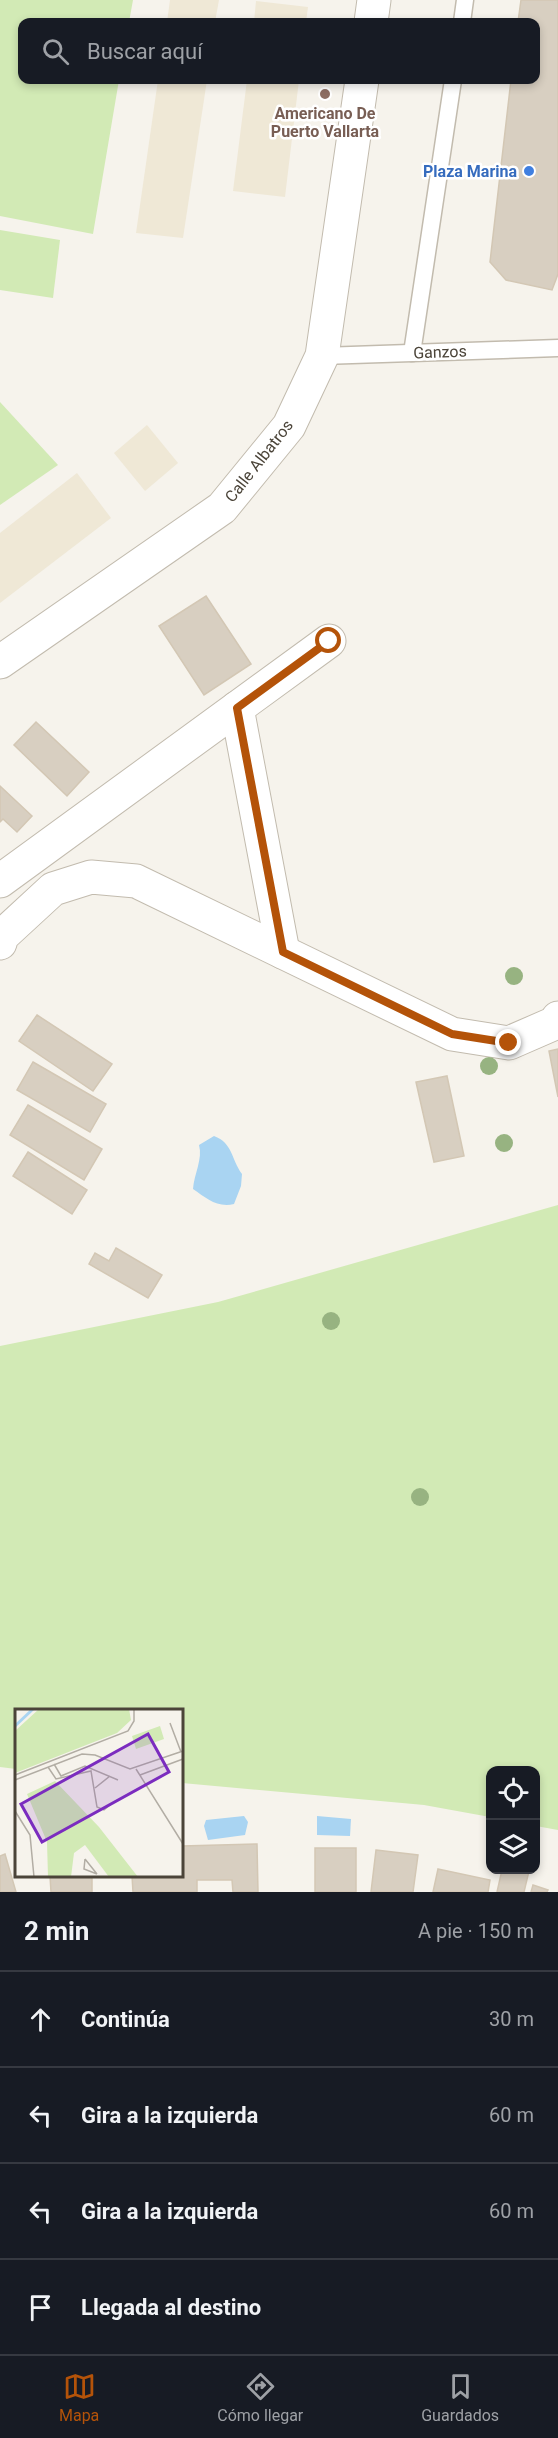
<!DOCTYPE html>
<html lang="es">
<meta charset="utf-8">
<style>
:root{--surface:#171b24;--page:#20242c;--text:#f1f3f6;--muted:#9ea1a6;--line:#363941;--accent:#b45309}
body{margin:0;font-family:Roboto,sans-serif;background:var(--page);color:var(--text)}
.controls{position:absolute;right:18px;bottom:18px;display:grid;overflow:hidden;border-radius:12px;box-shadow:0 3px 9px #0003}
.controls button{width:54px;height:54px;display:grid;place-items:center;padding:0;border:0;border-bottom:2px solid var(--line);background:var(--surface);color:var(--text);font:30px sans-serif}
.stop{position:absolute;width:18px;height:18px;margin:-14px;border:4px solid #b45309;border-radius:50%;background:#fff}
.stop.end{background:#b45309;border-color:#fff;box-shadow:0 2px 6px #0008}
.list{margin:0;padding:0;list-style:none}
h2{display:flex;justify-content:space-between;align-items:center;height:78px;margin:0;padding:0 24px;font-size:26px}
h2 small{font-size:20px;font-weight:400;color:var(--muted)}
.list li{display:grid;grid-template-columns:39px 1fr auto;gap:18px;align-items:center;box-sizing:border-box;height:96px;padding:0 24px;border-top:2px solid var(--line)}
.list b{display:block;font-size:22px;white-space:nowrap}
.list em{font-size:20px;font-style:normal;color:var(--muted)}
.icon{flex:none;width:33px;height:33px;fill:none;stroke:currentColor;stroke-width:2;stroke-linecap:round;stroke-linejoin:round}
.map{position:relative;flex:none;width:558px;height:1892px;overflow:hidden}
.search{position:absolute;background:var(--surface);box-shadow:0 3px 9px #0003;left:18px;right:18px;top:18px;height:66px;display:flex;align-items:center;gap:15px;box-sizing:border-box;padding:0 21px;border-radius:12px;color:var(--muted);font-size:22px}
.sheet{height:462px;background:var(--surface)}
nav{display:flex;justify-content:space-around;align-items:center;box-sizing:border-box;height:84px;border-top:2px solid var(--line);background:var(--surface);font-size:16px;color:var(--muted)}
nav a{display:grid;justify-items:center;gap:3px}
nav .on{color:var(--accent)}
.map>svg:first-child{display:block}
.education{fill:#efe8d6}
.green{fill:#d2eab5}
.water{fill:#a9d4f2}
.building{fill:#d8cfc1;stroke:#d3c7b4;stroke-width:1.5}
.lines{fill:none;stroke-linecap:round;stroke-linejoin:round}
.service-casing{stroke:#c2bbae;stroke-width:19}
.minor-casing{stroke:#c2bbae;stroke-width:35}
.service{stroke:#fff;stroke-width:16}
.minor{stroke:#fff;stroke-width:33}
.tree{fill:#97b381}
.route{stroke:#b45309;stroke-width:8}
.education-dot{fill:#8d6e63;stroke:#fff;stroke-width:2}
.shop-dot{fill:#3f7fe0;stroke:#fff;stroke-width:2}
.labels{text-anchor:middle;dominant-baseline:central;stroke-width:5;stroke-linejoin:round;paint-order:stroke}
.education-label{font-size:16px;font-weight:bold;fill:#785e54;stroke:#fff}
.shop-label{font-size:16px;font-weight:bold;fill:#366cbe;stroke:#fff;text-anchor:end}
.street-label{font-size:16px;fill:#4b4439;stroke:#fff}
.inset-river{fill:none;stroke:#a9d4f2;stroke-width:3}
.inset-road{fill:none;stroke:#b2ada4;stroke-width:1.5}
.view{fill:#7b2cbf;fill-opacity:0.15;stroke:#7b2cbf;stroke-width:3}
.inset-edge{fill:none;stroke:#4b4439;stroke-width:3}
</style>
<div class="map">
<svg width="558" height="1892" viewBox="0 0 558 1892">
<rect width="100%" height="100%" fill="#f6f3ec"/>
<!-- education -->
<g class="education">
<path d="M 170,0 L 219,0 L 215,22 L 167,22 Z"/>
<path d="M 256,1 L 308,7 L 306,22 L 254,22 Z"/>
<path d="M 158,80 L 207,80 L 183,238 L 136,233 Z"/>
<path d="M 247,80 L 299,80 L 285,197 L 233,191 Z"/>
<path d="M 147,425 L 178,463 L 145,491 L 114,453 Z"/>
<path d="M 77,473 L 111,518 L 0,603 L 0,533 Z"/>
</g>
<!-- green -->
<g class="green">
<path d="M 0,0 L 133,0 L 129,22 L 22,22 L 22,80 L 119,80 L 93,234 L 0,216 Z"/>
<path d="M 0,230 L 60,240 L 53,298 L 0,290 Z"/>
<path d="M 0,402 L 58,465 L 0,505 Z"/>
<path d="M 558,1205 L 558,1830 L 536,1826 L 536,1770 L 490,1770 L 490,1817 L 424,1805 L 182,1783 L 182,1710 L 16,1710 L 16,1769 L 0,1767 L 0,1346 L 218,1302 Z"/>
</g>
<!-- water -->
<g class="water">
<path d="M 214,1136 C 233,1143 231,1159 242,1174 L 241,1186 L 234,1204 C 217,1208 206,1198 193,1189 C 194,1174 203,1159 199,1145 Z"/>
<path d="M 244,1816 L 248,1822 L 245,1835 L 208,1840 L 204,1826 L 206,1820 Z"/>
<path d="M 317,1816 L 351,1819 L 350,1836 L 317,1835 Z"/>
</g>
<!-- building -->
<g class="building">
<path d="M 521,0 L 558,0 L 558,274 L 552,290 L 506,280 L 490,262 L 511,80 L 536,80 L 536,22 L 518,22 Z"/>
<path d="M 206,596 L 251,664 L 204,695 L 159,626 Z"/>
<path d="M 36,722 L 89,772 L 67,796 L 14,745 Z"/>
<path d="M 0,786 L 32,816 L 17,832 L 3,819 L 0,822 Z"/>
<path d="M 37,1015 L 112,1064 L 93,1091 L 19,1041 Z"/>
<path d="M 558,1049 L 558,1097 L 549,1051 Z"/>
<path d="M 33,1062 L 106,1104 L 90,1132 L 17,1090 Z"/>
<path d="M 447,1076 L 464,1156 L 434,1162 L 416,1082 Z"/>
<path d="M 28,1105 L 102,1149 L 84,1180 L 10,1135 Z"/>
<path d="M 28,1152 L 87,1190 L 72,1214 L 13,1176 Z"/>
<path d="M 116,1248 L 162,1275 L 148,1298 L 89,1264 L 95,1253 L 109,1261 Z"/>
<path d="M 257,1844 L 258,1892 L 233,1892 L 232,1880 L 197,1880 L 197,1892 L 133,1892 L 132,1876 L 182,1876 L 182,1846 Z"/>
<rect x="315" y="1848" width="41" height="44"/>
<path d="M 376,1850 L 418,1855 L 413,1892 L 371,1892 Z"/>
<path d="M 5,1854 L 16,1892 L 0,1892 L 0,1856 Z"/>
<path d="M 438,1869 L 490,1880 L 488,1892 L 433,1892 Z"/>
<path d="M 502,1870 L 529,1871 L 524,1892 L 497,1892 Z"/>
<path d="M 50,1876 L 92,1876 L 92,1892 L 51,1892 Z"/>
<path d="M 533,1885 L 548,1890 L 547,1892 L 531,1892 Z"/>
</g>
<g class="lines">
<defs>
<g id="service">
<path d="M 462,22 L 465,0"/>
<path d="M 412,353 L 453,80"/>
<path d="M 322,356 L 558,348"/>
</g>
<g id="minor">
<path d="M 371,22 L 374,0"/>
<path d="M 0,662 L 222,508 L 289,426 L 322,356 L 362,80"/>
<path d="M 237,708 L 283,952"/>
<path d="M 0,881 L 329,641"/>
<path d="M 0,943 L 2,936 L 53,889 L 91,877 L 136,881 L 452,1034 L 509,1043 L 555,1023 L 558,1018"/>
</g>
</defs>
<!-- service casing -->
<use href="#service" class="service-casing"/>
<!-- minor casing -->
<use href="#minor" class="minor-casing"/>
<!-- service -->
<use href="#service" class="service"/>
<!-- minor -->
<use href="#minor" class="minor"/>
</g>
<!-- trees -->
<g class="tree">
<circle cx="514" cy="976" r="9"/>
<circle cx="489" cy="1066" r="9"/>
<circle cx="504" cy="1143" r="9"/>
<circle cx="331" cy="1321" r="9"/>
<circle cx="420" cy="1497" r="9"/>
</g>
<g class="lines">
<!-- route -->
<path class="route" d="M 329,641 L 237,708 L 283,952 L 452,1034 L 509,1043"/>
</g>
<!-- markers -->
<circle class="education-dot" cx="325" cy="94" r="6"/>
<circle class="shop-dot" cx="529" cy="171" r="6"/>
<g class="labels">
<!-- education labels -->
<g class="education-label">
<text x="325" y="113">Americano De<tspan x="325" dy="18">Puerto Vallarta</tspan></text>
</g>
<!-- shop labels -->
<g class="shop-label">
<text x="517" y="171">Plaza Marina</text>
</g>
<!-- street labels -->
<g class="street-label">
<text transform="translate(440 352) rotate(-2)">Ganzos</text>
<text transform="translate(259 461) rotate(-52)">Calle Albatros</text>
</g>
</g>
<!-- overview -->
<g transform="translate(15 1709)">
<rect width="168" height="168" fill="#f6f3ec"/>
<path d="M 24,0 L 114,0 L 116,11 L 102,24 L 0,64 L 0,22 ZM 145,17 L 149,30 L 121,40 L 117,27 ZM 40,72 L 84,118 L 123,168 L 94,168 L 70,136 L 59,144 L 56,168 L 33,168 L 32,133 L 12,85 Z" fill="#d2eab5"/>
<path class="inset-river" d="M 0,17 L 18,0"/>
<path class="inset-road" d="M 155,14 L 166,43M 39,55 L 46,67 L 70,57 L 103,71M 33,58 L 41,70 L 76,62 L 82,98 L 89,101 L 96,95M 121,60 L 168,135M 0,66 L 113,22 L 119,12 L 119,0M 125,66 L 168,50M 0,71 L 67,45 L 80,46 L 115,60 L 168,42M 80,79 L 95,67M 0,102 L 15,126 L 19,168M 70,150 L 69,160 L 82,165M 70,150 L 82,165"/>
<path class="view" d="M 133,25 L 154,63 L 27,133 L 6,95 Z"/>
<rect width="168" height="168" class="inset-edge"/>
</g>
</svg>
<div class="controls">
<button><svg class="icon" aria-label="locate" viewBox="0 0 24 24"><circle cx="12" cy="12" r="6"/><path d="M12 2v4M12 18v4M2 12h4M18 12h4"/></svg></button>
<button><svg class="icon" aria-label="layers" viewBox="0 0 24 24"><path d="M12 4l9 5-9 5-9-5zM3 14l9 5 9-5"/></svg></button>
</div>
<div class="stop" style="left:329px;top:641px"></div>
<div class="stop end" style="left:509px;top:1043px"></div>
<div class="search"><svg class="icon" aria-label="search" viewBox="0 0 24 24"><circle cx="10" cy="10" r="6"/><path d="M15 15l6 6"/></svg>Buscar aquí</div>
</div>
<section class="sheet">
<h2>2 min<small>A pie · 150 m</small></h2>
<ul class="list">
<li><svg class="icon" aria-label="ahead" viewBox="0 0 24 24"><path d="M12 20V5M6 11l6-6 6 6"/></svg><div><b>Continúa</b></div><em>30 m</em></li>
<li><svg class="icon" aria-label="left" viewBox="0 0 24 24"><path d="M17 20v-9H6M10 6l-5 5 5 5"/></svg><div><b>Gira a la izquierda</b></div><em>60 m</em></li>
<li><svg class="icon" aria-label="left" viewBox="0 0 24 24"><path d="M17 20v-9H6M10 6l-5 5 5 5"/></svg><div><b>Gira a la izquierda</b></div><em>60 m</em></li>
<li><svg class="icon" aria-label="arrive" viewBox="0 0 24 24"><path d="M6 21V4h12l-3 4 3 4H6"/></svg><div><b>Llegada al destino</b></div></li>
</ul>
</section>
<nav>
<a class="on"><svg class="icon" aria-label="map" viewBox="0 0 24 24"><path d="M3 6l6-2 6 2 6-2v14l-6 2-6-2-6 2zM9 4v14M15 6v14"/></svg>Mapa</a>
<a><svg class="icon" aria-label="directions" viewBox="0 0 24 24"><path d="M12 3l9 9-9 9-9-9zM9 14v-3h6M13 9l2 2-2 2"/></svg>Cómo llegar</a>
<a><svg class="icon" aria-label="saved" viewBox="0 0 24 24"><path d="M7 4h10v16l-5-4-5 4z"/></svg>Guardados</a>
</nav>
